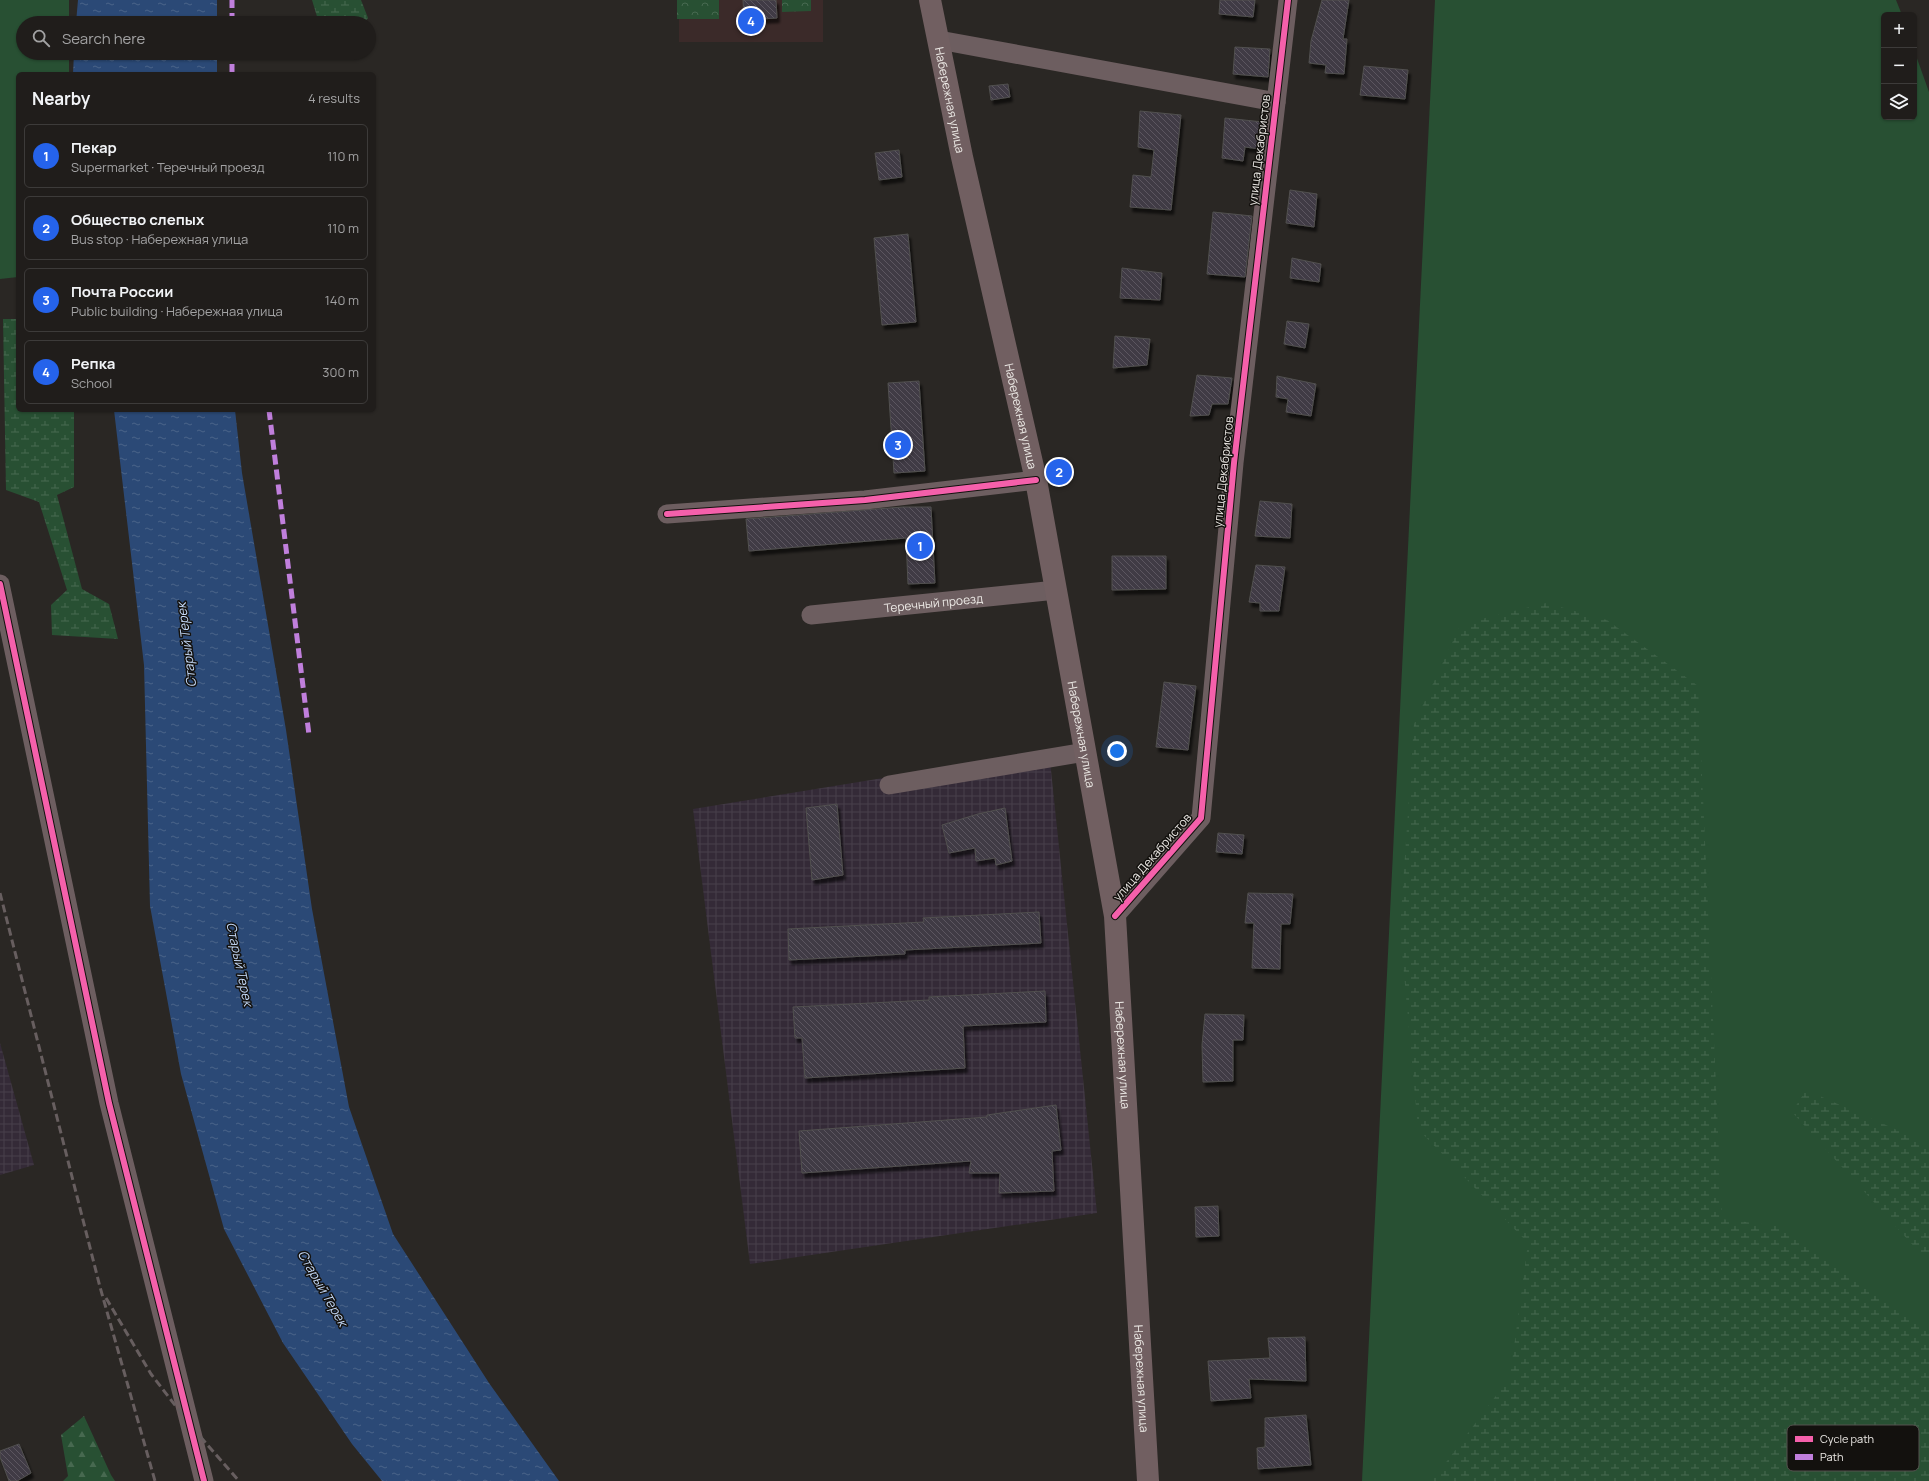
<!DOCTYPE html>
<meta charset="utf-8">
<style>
:root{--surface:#201d1b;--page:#2d2a28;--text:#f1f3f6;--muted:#a2a2a3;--line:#3d3b3a;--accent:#2563eb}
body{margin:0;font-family:Manrope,sans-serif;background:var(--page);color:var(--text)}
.controls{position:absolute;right:12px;top:12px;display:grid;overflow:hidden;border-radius:6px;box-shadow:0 1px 3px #0004}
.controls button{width:36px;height:36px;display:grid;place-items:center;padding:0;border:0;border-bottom:1px solid var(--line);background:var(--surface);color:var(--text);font:20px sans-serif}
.you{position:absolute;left:1117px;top:751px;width:14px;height:14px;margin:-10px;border:3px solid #fff;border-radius:50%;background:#1a73e8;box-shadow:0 0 0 6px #1a73e833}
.badge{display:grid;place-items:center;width:26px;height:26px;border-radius:50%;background:var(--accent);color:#fff;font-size:13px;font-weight:700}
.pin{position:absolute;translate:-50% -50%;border:2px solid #fff;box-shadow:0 1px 4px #0006}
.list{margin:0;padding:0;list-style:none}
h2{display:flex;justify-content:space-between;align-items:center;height:52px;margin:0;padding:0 16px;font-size:17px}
h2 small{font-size:13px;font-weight:400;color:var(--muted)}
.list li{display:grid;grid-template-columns:26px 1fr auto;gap:12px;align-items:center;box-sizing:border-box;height:64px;margin:0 8px 8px;padding:0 8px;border:1px solid var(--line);border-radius:6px}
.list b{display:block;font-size:15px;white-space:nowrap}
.list p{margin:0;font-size:13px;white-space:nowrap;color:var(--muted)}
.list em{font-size:13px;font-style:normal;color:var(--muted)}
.icon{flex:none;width:22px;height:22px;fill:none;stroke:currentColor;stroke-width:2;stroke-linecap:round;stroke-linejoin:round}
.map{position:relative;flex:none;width:1929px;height:1481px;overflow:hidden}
.search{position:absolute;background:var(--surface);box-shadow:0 1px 3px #0004;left:16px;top:16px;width:360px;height:44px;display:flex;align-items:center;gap:10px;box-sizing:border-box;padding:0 14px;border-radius:22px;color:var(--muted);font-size:15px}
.panel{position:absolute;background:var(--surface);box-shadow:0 1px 3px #0004;left:16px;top:72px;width:360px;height:340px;border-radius:6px}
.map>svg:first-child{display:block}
.industrial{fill:url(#industrial-grid)}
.education{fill:#3b2a29}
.green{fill:#285033}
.forest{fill:url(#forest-firs)}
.wetland{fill:url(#wetland-marsh)}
.park{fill:url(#park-crowns)}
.water{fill:url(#water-ripples)}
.building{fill:url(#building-back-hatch);stroke:#51504f;filter:url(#shadow)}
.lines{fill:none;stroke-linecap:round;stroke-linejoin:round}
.minor{stroke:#6d5e60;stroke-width:19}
.secondary{stroke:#715f61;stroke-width:22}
.rail{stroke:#675e5f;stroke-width:3;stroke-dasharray:8 4;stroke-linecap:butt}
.quiet{stroke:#c07fdc;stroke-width:5;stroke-dasharray:10 5;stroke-linecap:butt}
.cycleway-casing{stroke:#13110e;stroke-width:8}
.cycleway{stroke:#f560ab;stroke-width:6}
.labels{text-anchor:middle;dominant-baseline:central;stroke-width:3;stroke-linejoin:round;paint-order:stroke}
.street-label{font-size:12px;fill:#ece9e5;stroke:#13110e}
.water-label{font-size:13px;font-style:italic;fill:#c4d9f8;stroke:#13110e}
.key{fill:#13110e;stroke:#54524e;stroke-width:1}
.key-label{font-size:11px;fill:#ece9e5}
</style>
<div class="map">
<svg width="1929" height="1481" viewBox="0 0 1929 1481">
<defs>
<pattern id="industrial-grid" width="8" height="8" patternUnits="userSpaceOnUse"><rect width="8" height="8" fill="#342a37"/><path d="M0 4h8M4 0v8" fill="none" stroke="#483f4a"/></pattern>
<pattern id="forest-firs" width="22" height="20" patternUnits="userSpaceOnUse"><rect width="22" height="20" fill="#285033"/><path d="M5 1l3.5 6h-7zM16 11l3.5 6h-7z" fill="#476950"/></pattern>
<pattern id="wetland-marsh" width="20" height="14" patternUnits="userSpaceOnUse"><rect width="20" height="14" fill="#285033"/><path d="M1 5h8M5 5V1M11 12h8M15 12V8" fill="none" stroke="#476950"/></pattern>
<pattern id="park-crowns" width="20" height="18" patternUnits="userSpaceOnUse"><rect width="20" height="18" fill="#285033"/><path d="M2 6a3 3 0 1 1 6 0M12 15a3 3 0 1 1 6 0" fill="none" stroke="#476950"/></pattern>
<pattern id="water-ripples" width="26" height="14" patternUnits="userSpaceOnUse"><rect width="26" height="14" fill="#2b4976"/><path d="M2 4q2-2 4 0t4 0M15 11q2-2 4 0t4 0" fill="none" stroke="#4a6389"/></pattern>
<pattern id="building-back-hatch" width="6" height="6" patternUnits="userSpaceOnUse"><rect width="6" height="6" fill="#403b45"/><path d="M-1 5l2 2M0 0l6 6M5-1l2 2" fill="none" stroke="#5c5760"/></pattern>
<filter id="shadow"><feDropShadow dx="2.5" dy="4.5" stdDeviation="1" flood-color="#0009"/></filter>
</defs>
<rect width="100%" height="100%" fill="#2a2724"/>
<!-- industrial -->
<g class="industrial">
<path d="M 1049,751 L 1097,1213 L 750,1264 L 693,809 Z"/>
<path d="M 0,1043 L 34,1165 L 0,1175 Z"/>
</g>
<!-- education -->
<rect class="education" x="679" y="0" width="144" height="42"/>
<!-- green -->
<g class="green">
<path d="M 0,0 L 69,0 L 69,23 L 23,23 L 23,53 L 69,53 L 69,74 L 18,74 L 18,277 L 0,279 Z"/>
<path d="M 1435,0 L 1896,0 L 1902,15 L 1884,15 L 1884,117 L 1914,117 L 1914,50 L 1929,92 L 1929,1481 L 1362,1481 Z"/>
</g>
<!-- forest -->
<path class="forest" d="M 84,1416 L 111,1475 L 115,1481 L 63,1481 L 68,1476 L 61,1435 Z"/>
<!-- wetland -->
<g class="wetland">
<path d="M 312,0 L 361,0 L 368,18 L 364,23 L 319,23 Z"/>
<path d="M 3,319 L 18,319 L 18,410 L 74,410 L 74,487 L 57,495 L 82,589 L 109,604 L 118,639 L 52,635 L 51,605 L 67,590 L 39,502 L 6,490 Z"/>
<path d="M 1546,603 L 1607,620 L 1698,686 L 1722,1219 L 1778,1226 L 1929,1331 L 1929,1481 L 1432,1481 L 1510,1377 L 1528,1243 L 1418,1129 L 1400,929 L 1414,724 L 1461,624 Z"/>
<path d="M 1806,1090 L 1929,1144 L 1929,1263 L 1792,1112 Z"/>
</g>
<!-- park -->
<g class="park">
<rect x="677" y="0" width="42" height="19"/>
<path d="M 782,0 L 811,0 L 811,11 L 782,12 Z"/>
</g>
<!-- water -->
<g class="water">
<path d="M 78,0 L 217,0 L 217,23 L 76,23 Z"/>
<path d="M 74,53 L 217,53 L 217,74 L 73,74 Z"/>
<path d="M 114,410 L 235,410 L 242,473 L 286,730 L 312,909 L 349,1107 L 393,1234 L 489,1383 L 559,1481 L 382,1481 L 352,1444 L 283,1343 L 224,1229 L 181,1074 L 150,906 L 144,665 Z"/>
</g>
<!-- building -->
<g class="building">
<path d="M 743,0 L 776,0 L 777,18 L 744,20 Z"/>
<path d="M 1220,0 L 1255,0 L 1253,17 L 1219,14 Z"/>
<path d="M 1322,0 L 1349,0 L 1343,39 L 1347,39 L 1344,74 L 1325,73 L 1326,65 L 1309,63 L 1311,41 Z"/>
<path d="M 1235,47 L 1270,49 L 1268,77 L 1233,74 Z"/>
<path d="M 1364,66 L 1408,70 L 1405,99 L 1360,95 Z"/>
<path d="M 1008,84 L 1010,97 L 991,100 L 989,86 Z"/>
<path d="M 1140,111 L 1181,115 L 1171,210 L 1130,207 L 1133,175 L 1151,177 L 1154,150 L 1138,147 Z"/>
<path d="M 1225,118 L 1263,122 L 1260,149 L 1245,147 L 1243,161 L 1222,158 Z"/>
<path d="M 899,150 L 902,177 L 879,180 L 875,153 Z"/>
<path d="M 1290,190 L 1317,194 L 1314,227 L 1286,223 Z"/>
<path d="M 1213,212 L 1252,216 L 1245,277 L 1207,274 Z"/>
<path d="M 908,234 L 916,322 L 882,325 L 874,238 Z"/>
<path d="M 1292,258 L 1321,264 L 1319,282 L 1290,278 Z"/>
<path d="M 1122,268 L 1162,273 L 1160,300 L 1120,298 Z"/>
<path d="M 1287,321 L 1309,324 L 1305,348 L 1284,344 Z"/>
<path d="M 1115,336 L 1150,339 L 1147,365 L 1113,368 Z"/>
<path d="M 1197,375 L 1232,378 L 1228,404 L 1212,404 L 1209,415 L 1190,416 Z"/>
<path d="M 1277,376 L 1316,384 L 1311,416 L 1286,412 L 1288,399 L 1276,397 Z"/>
<path d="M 919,381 L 925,471 L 894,473 L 888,383 Z"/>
<path d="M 1260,501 L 1292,504 L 1290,538 L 1255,536 Z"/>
<path d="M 903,507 L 931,507 L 935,583 L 908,584 L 906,538 L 749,551 L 746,519 Z"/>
<path d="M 1112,556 L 1166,556 L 1166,589 L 1112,590 Z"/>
<path d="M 1256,565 L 1285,567 L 1279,611 L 1260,611 L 1260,603 L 1249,602 Z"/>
<path d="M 1164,682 L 1196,686 L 1188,750 L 1156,747 Z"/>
<path d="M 837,804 L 843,875 L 812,880 L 806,808 Z"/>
<path d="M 1005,808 L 1012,861 L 996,865 L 995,858 L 976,861 L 975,848 L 949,853 L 942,825 L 978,814 Z"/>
<path d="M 1218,833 L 1244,835 L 1242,854 L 1216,852 Z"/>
<path d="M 1248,893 L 1293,894 L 1290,924 L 1281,924 L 1280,969 L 1252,968 L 1254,923 L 1245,923 Z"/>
<path d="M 1039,912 L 1041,943 L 905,950 L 905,954 L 789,960 L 788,929 L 924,922 L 923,918 Z"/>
<path d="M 1045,991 L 1046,1022 L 963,1026 L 965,1068 L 805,1078 L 802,1038 L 795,1038 L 793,1007 L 929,1000 L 929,997 Z"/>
<path d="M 1205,1014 L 1244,1015 L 1243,1040 L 1233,1040 L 1233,1081 L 1203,1082 L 1202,1045 Z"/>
<path d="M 1056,1105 L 1061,1150 L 1052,1151 L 1054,1191 L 999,1193 L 1000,1173 L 969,1173 L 971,1161 L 802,1173 L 799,1131 L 987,1117 L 987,1115 Z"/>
<path d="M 1218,1206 L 1219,1236 L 1196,1237 L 1195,1207 Z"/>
<path d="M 1305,1337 L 1306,1381 L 1249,1379 L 1251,1398 L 1211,1401 L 1208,1361 L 1270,1358 L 1268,1338 Z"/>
<path d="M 1306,1415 L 1311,1465 L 1258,1469 L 1257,1448 L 1265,1447 L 1265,1418 Z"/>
<path d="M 19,1444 L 31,1473 L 17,1481 L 9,1481 L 0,1457 L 0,1451 Z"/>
</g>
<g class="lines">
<!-- minor -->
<g class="minor">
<path d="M 939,40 L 1276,102"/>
<path d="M 667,514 L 865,500 L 1036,480"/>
<path d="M 0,584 L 109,1103 L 204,1481"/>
<path id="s1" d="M 811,615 L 1056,590"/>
<path d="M 889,785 L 1085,752"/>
<path d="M 1115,916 L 1201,818 L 1234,463 L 1288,0"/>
</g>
<!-- secondary -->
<path class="secondary" id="s2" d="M 930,0 L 962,157 L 1036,480 L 1115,916 L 1148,1481"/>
<!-- rail -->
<g class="rail">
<path d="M 0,893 L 100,1287 L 155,1481"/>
<path d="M 106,1298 L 151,1374 L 191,1426 L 239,1481"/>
</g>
<!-- quiet -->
<g class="quiet">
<path d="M 232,23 L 232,0"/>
<path d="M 232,74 L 232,53"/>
<path d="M 269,410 L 309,735"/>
</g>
<defs>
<g id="cycleway">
<path d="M 667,514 L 865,500 L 1036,480"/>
<path d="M 0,584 L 109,1103 L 204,1481"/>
<path d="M 1115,916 L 1201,818 L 1234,463 L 1288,0"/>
</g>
</defs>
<!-- cycleway casing -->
<use href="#cycleway" class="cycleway-casing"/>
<!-- cycleway -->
<use href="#cycleway" class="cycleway"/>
</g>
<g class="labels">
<!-- street labels -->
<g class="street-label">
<text stroke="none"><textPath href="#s2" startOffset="102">Набережная улица</textPath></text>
<text transform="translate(1259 150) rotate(-83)">улица Декабристов</text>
<text stroke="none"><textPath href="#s2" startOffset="426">Набережная улица</textPath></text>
<text transform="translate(1223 472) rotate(-84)">улица Декабристов</text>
<text stroke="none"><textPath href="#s1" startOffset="123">Теречный проезд</textPath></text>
<text stroke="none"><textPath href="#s2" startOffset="750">Набережная улица</textPath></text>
<text transform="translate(1152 857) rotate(-49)">улица Декабристов</text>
<text stroke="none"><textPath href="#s2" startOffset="1074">Набережная улица</textPath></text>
<text stroke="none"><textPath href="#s2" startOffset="1398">Набережная улица</textPath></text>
</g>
<!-- water labels -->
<g class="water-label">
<text transform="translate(186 645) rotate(-97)">Старый Терек</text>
<text transform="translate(240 964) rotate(78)">Старый Терек</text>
<text transform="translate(323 1288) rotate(60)">Старый Терек</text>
</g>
</g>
<!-- legend -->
<rect x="1787" y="1425" width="132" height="46" rx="6" class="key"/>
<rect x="1795" y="1436" width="18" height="6" fill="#f560ab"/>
<rect x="1795" y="1454" width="18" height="6" fill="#c07fdc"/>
<g class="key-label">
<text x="1820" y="1443">Cycle path</text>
<text x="1820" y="1461">Path</text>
</g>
</svg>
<div class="controls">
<button>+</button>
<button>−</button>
<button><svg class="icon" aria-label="layers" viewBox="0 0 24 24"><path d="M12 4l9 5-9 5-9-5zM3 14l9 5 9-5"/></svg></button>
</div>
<div class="you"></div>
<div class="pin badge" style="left:920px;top:546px">1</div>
<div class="pin badge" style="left:1059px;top:472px">2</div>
<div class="pin badge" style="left:898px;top:445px">3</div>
<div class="pin badge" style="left:751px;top:21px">4</div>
<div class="search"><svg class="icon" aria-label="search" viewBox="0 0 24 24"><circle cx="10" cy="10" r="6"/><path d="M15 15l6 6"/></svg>Search here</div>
<section class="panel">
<h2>Nearby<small>4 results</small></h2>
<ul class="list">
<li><span class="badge">1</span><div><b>Пекар</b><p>Supermarket · Теречный проезд</p></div><em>110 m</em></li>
<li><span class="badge">2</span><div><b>Общество слепых</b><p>Bus stop · Набережная улица</p></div><em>110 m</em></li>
<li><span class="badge">3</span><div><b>Почта России</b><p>Public building · Набережная улица</p></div><em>140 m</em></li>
<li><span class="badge">4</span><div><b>Репка</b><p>School</p></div><em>300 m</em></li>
</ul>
</section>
</div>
